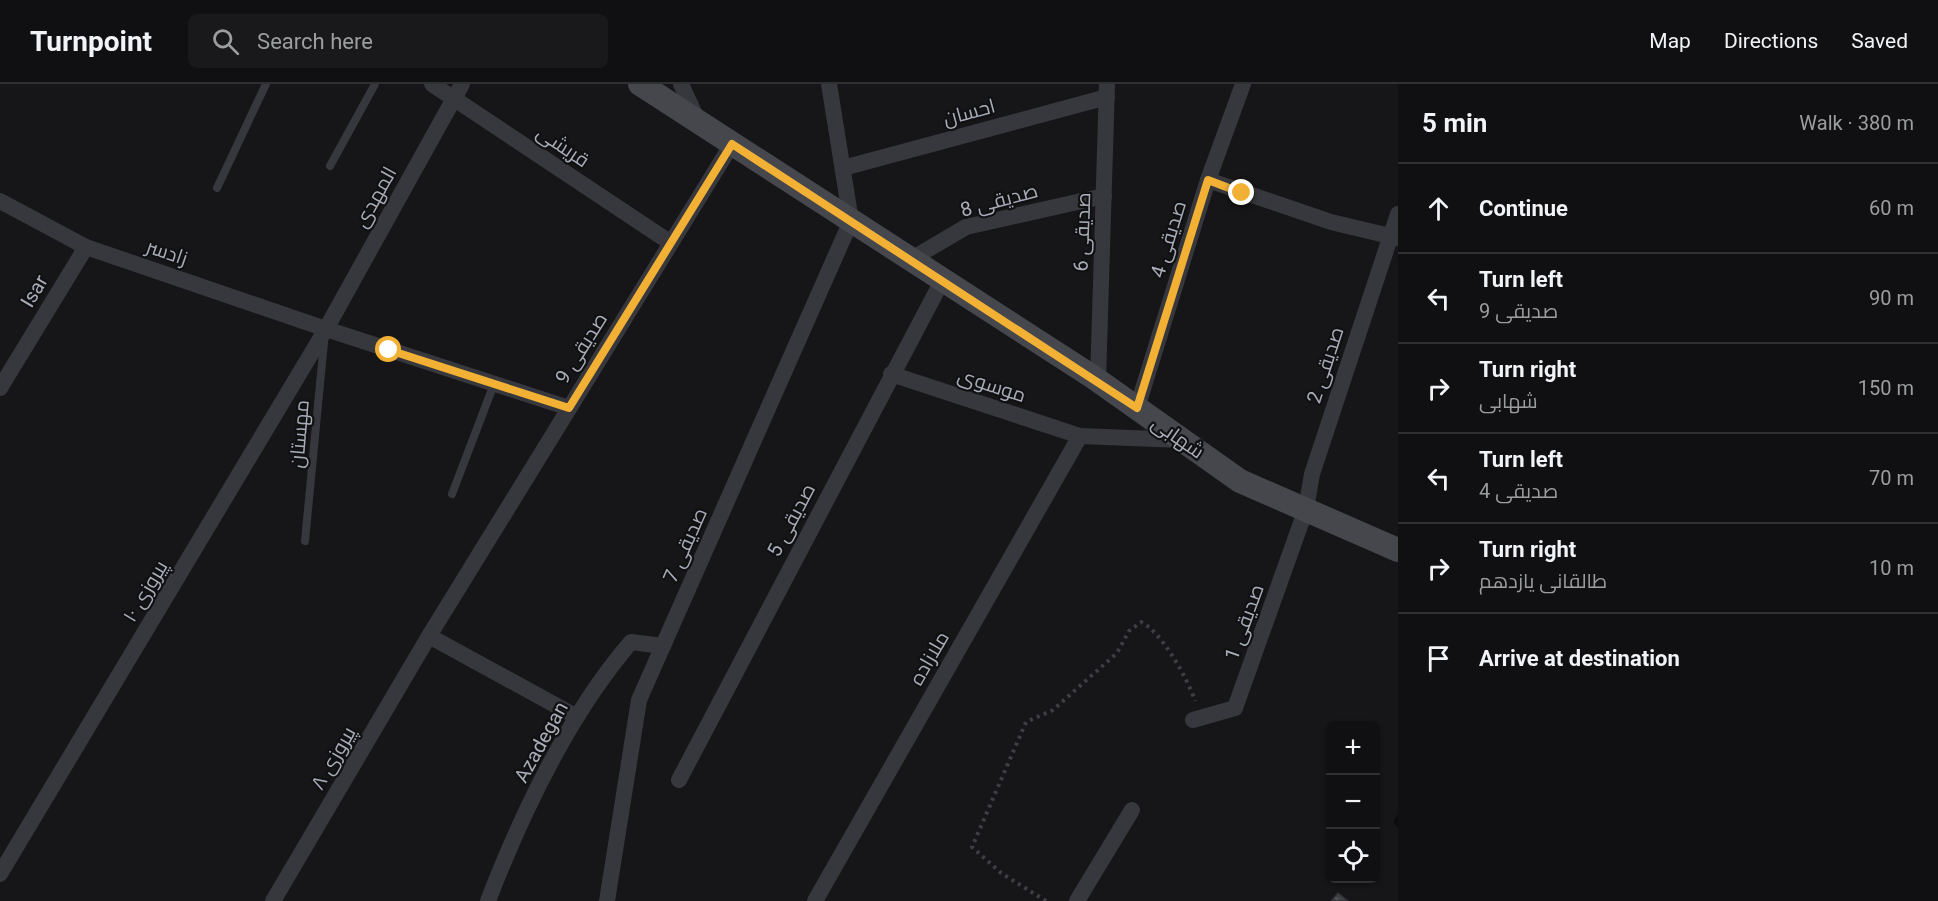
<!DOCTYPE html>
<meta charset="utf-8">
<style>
:root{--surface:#101012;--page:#19191b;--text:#f1f3f6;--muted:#9c9d9f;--line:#303032}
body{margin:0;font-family:Roboto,Cairo,sans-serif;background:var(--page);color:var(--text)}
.controls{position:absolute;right:18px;bottom:18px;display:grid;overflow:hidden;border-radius:9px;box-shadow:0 2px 4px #0004}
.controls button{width:54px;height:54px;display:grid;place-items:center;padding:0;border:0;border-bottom:2px solid var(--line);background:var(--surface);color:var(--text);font:30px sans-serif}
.stop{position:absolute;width:18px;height:18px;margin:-14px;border:4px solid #f2b134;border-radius:50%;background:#fff}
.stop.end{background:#f2b134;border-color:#fff;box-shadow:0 2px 6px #0008}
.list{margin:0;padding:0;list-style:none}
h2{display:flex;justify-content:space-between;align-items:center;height:78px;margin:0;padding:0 24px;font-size:26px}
h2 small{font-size:20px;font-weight:400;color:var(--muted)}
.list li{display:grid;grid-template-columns:39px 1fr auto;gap:18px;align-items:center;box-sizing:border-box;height:90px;padding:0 24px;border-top:2px solid var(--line)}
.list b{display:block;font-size:22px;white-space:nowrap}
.list p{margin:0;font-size:20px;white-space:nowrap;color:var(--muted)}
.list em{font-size:20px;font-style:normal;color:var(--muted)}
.icon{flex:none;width:33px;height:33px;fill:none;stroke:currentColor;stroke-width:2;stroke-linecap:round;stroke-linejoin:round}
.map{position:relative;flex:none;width:1398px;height:817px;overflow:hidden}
header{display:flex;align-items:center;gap:36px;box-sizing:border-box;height:84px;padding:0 30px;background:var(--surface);border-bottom:2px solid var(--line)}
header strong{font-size:28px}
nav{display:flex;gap:33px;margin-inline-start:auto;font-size:21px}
.search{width:420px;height:54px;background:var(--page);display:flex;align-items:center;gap:15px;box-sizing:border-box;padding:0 21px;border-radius:9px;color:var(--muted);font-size:22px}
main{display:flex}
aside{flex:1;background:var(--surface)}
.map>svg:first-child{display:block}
.shadow{fill:#0007}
.building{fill:url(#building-back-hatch);stroke:#303034;stroke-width:1.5}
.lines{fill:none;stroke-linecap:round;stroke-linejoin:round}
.path{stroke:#3d3f44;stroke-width:4;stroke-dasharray:3 4.5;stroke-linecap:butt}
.lane{stroke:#37383d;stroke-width:8}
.street{stroke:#37383d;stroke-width:16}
.secondary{stroke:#45474d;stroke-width:24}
.route{stroke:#f2b134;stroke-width:8}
.labels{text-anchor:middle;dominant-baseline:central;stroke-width:4.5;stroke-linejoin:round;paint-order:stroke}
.street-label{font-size:20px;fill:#a8adb8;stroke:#111113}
</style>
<header>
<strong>Turnpoint</strong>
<div class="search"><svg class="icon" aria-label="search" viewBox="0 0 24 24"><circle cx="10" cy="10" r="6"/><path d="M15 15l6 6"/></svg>Search here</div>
<nav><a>Map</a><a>Directions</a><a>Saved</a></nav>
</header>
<main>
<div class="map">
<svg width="1398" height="817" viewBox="0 0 1398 817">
<defs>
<pattern id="building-back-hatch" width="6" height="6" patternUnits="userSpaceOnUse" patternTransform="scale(1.5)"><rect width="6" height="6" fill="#404145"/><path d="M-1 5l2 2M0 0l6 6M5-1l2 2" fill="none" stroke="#595a5e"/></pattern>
</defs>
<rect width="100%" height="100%" fill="#161618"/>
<!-- shadow -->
<path class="shadow" d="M 1398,730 L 1398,743 L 1393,738 Z"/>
<!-- building -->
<path class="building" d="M 1338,809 L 1348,817 L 1331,817 Z"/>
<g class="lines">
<!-- path -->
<path class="path" d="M 1046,817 L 1001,789 L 972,763 L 1026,638 L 1053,626 L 1117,569 L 1129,547 L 1141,538 C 1161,547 1188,595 1195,617"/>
<!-- lane -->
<g class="lane">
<path d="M 330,82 L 375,0"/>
<path d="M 217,104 L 266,0"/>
<path d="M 452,410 L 494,300"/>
<path d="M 305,457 L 324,258"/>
</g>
<!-- street -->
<g class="street">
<path d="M 432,0 L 671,159"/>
<path d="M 681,0 L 698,37"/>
<path d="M 843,84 L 1107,13"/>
<path d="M 1208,96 L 1331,138 L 1398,154"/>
<path d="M 0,117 L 86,163 L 326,245 L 569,324"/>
<path d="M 910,176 L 966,143 L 1104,112"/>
<path d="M 891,290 L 1080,352 L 1182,356"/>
<path d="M 1098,297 L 1107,0"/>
<path d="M 0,304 L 86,163"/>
<path d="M 1137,324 L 1208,96 L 1243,0"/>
<path d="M 429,552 L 577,633"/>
<path d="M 1193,636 L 1235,624 L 1306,425 L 1312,390 L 1398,130"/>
<path d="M 679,696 L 942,197"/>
<path d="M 0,790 L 326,245 L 462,0"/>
<path d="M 273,817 L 429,552 L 732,60"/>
<path d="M 488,817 C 522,729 569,630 631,558 L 663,562"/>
<path d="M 607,817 L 639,616 L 851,137 L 829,0"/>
<path d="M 815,817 L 1080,352"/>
<path d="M 1077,817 L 1132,726"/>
</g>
<!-- secondary -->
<path class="secondary" d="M 640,0 L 1093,293 L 1240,397 L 1398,466"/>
</g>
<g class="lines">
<!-- route -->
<path class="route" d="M 389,266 L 569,324 L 732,60 L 1137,324 L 1208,96 L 1242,109"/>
</g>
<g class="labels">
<!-- street labels -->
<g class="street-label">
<text transform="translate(969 28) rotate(-15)">احسان</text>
<text transform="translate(563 62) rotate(34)">قریشی</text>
<text transform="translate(375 113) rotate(-61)">المهدی</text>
<text transform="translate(999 116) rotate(-15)">صدیقی 8</text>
<text transform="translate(1082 148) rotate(-88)">صدیقی 6</text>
<text transform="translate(1168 155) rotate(-73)">صدیقی 4</text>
<text transform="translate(167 168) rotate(19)">زادسر</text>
<text transform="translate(34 207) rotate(-59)">Isar</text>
<text transform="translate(581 264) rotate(-58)">صدیقی 9</text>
<text transform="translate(1325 281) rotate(-72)">صدیقی 2</text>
<text transform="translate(992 301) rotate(18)">موسوی</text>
<text transform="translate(299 350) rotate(-85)">مهستان</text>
<text transform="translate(1178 353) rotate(35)">شهابی</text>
<text transform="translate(791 436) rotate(-62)">صدیقی 5</text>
<text transform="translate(685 461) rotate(-66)">صدیقی 7</text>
<text transform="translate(145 507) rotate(-59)">پیروزی ١٠</text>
<text transform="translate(1244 538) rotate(-70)">صدیقی 1</text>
<text transform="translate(929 574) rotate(-60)">ملازاده</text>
<text transform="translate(541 658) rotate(-61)">Azadegan</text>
<text transform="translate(333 674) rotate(-60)">پیروزی ٨</text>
</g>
</g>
</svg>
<div class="controls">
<button>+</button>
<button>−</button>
<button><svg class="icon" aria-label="locate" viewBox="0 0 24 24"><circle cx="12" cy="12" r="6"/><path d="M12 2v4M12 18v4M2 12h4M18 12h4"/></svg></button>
</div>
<div class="stop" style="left:389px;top:266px"></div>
<div class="stop end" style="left:1242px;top:109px"></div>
</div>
<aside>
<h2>5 min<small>Walk · 380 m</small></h2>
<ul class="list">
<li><svg class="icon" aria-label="ahead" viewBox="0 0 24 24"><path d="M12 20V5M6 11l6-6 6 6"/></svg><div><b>Continue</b></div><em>60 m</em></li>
<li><svg class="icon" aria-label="left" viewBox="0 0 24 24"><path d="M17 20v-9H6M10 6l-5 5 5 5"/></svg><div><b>Turn left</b><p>صدیقی 9</p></div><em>90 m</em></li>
<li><svg class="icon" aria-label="right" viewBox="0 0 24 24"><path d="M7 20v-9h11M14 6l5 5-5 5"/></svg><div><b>Turn right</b><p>شهابی</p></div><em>150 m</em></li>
<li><svg class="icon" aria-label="left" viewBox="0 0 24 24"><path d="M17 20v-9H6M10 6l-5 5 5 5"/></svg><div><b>Turn left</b><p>صدیقی 4</p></div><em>70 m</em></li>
<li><svg class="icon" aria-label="right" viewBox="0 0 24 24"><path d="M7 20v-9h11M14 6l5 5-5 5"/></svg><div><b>Turn right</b><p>طالقانی یازدهم</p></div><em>10 m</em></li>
<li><svg class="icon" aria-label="arrive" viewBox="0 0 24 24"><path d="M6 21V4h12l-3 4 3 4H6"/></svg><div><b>Arrive at destination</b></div></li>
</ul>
</aside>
</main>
